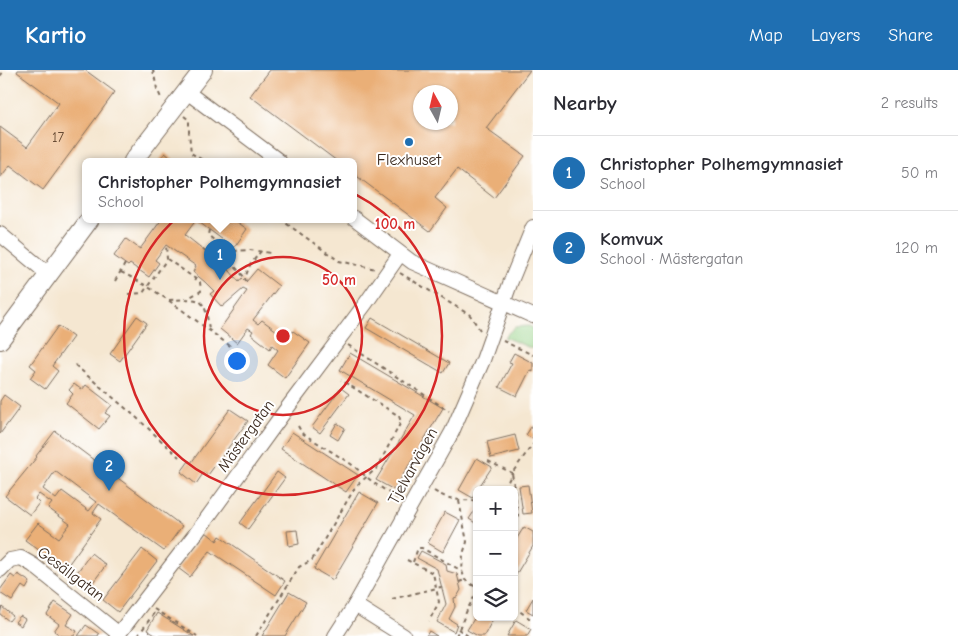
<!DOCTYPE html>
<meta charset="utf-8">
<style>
:root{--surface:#fff;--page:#f7f7f7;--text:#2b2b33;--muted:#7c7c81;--line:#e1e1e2;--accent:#1f6fb2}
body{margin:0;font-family:"Comic Neue",sans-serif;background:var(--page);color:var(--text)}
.controls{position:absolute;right:15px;bottom:15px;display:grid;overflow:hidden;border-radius:8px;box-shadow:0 1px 4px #0004}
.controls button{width:45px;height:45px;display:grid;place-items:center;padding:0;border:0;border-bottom:1px solid var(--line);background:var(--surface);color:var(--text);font:25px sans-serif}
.compass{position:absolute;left:413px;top:15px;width:45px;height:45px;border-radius:50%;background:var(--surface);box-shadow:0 1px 4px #0004;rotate:352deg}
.you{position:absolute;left:236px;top:290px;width:18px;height:18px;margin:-12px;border:4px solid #fff;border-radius:50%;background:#1a73e8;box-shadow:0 0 0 8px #1a73e833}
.badge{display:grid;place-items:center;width:32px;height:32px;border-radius:50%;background:var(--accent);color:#fff;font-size:16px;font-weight:700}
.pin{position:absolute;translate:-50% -41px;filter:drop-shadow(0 1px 2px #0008)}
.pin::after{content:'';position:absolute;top:26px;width:18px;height:15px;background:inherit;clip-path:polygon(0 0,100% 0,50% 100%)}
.popup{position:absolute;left:82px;top:88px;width:275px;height:65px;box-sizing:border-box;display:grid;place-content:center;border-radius:8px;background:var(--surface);filter:drop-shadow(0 1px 4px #0005);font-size:16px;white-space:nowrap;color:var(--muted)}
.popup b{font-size:19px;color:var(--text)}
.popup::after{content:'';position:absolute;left:50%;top:100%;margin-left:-10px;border:10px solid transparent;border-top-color:var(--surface)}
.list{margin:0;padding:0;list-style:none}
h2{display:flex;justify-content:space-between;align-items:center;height:65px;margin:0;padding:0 20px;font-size:21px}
h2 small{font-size:16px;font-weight:400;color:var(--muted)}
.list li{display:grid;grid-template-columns:32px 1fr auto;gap:15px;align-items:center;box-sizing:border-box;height:75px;padding:0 20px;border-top:1px solid var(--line)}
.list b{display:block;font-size:19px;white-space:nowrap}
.list p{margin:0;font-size:16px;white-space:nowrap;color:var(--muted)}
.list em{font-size:16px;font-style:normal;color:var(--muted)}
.icon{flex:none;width:28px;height:28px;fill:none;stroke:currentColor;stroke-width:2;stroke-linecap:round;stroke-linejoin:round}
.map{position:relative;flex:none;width:533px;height:566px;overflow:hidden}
header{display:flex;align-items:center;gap:30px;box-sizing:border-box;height:70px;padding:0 25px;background:var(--accent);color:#fff}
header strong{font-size:24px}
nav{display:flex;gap:28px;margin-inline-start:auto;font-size:18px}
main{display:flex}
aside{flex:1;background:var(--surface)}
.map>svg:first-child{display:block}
.green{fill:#95d084;stroke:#687d51}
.building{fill:#eaaf77;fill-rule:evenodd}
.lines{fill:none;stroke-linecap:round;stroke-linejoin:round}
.minor-casing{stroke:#7c6c5d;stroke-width:16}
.major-casing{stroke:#7c6c5d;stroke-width:20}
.path{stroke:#7c6c5d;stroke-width:2;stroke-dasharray:4 4;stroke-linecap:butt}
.minor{stroke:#fff;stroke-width:14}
.major{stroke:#fff;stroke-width:18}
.ring{fill:none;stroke:#d62828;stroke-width:2.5}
.poi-dot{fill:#1f6fb2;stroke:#fff;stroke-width:2}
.labels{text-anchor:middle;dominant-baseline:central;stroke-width:4;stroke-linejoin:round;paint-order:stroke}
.number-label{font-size:14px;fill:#674b34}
.poi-label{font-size:16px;fill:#3b2a1e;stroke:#fff}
.street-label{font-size:16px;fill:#3b2a1e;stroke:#fff}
.centre{fill:#d62828;stroke:#fff;stroke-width:2.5}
.ring-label{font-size:15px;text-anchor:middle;font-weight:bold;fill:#d62828;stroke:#fff;stroke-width:4;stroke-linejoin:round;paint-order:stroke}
</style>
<header>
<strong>Kartio</strong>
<nav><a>Map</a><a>Layers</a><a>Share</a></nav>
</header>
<main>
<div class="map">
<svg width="533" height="566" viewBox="0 0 533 566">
<rect width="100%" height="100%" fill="#fff"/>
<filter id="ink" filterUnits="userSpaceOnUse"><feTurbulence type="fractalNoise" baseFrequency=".02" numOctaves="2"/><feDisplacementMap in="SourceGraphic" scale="10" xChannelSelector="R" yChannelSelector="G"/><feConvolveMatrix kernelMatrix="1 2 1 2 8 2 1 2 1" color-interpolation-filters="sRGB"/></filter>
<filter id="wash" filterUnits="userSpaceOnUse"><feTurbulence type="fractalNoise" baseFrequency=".0096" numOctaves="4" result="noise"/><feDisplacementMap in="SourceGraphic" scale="20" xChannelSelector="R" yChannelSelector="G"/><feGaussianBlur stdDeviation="1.12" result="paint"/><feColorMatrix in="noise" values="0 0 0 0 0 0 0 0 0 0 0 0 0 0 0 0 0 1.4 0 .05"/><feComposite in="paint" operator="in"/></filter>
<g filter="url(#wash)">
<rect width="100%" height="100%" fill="#f5e7d1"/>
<!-- green -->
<path class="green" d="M 529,256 L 533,258 L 533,279 L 504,267 L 515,257 Z"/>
<g id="blocks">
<!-- building -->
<g class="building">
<path d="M 18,0 L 85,0 L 115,22 L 43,120 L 10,95 L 0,108 L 0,57 L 27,77 L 59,33 L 17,2 Z"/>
<path d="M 270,0 L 530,0 L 486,58 L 525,86 L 494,128 L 457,99 L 435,128 L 447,138 L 430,161 L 354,104 L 354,91 L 337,91 L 250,26 ZM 420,22 L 451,22 L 451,52 L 420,52 Z"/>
<path d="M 165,83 L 175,91 L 159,91 Z"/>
<path d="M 162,149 L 166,150 L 167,149 L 233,149 L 247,159 L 234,178 L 196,150 L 185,165 L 219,192 L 221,190 L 239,212 L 242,208 L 246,212 L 257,199 L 279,216 L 253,250 L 258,254 L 262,250 L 281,264 L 278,269 L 284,272 L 293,261 L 310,273 L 285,308 L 268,295 L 278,280 L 272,275 L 270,279 L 251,264 L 253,261 L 248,258 L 237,273 L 220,259 L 247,221 L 243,219 L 222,237 L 210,224 L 214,221 L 205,212 L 193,202 L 196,196 L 166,175 L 155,190 L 159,193 L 149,207 L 130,194 L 128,196 L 114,186 L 126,169 L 140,179 Z"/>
<path d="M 137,246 L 147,253 L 120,291 L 110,284 Z"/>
<path d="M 372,248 L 449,293 L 443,303 L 366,258 Z"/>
<path d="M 58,256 L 73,267 L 52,296 L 58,301 L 45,319 L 30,308 L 36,300 L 30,295 Z"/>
<path d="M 350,283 L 443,338 L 394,420 L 376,410 L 415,345 L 340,300 Z"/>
<path d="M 514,283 L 533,293 L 533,302 L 530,300 L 517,326 L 499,317 L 512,293 L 509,292 Z"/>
<path d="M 74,314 L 82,320 L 86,315 L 112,335 L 105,343 L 110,346 L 99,359 L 66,333 L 73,324 L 69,320 Z"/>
<path d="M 341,318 L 349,324 L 320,363 L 312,357 Z"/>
<path d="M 4,325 L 20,337 L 0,364 L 0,331 Z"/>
<path d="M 230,339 L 248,351 L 208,405 L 204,402 L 196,414 L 181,402 L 189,391 L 191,393 Z"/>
<path d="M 337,353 L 345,358 L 338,370 L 330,365 Z"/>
<path d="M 533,354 L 533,369 L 526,365 Z"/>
<path d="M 55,361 L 182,456 L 164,481 L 99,434 L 93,443 L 101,449 L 65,499 L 25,470 L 38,453 L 59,468 L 70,454 L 48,438 L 52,433 L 39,424 L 35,429 L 39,433 L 30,445 L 5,426 L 37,387 L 36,386 ZM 55,401 L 96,432 L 89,441 L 62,421 L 56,429 L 43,419 Z"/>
<path d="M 292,362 L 358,405 L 346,422 L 281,379 Z"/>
<path d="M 515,365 L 519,381 L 491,388 L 487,372 Z"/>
<path d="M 477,388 L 492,397 L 477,420 L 473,428 L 459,420 Z"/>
<path d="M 277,402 L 285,408 L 248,459 L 240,453 Z"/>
<path d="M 528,415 L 532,443 L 523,444 L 519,416 Z"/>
<path d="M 359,422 L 378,433 L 333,510 L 314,499 Z"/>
<path d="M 477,437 L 477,454 L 469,449 Z"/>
<path d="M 445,442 L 460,450 L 443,482 L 428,473 Z"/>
<path d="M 524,457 L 533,462 L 533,476 L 514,508 L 514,473 Z"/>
<path d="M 297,460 L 299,474 L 289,476 L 287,461 Z"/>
<path d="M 206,462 L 217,471 L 220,466 L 285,511 L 276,525 L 210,481 L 190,507 L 178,498 Z"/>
<path d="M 142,479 L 157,491 L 118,542 L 103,530 Z"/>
<path d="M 421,481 L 446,494 L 447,501 L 457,504 L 461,520 L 457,527 L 454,528 L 455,537 L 449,549 L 457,554 L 454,562 L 437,552 L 446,534 L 437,499 L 417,488 Z"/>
<path d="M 91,483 L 106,495 L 88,519 L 73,508 Z"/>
<path d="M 18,504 L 30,512 L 26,519 L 22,516 L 12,531 L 0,523 L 0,520 L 11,505 L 15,508 Z"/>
<path d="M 289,522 L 306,532 L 285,566 L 262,566 Z"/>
<path d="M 533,528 L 533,544 L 526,540 Z"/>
<path d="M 55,532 L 73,544 L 66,555 L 77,561 L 74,566 L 62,566 L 54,561 L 59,554 L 47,545 Z"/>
<path d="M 2,537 L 13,546 L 9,551 L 0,544 Z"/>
<path d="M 157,543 L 194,566 L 157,566 L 147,560 Z"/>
<path d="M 477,544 L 477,547 L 494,547 L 484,566 L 478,566 L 467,560 Z"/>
<path d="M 20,546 L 25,549 L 21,556 L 15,552 Z"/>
<path d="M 516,550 L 531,559 L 527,566 L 507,566 Z"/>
<path d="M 86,555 L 99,564 L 98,566 L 78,566 Z"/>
<path d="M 429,561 L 437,566 L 426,566 Z"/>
</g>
</g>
</g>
<g filter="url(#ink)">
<use href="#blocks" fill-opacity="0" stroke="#7c6c5d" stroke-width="1"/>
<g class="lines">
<defs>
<g id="minor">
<path d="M 187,22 L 279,91"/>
<path d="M 354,148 L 412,192 L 533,246"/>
<path d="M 0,164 L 48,204"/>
<path d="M 0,500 L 10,490 L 21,488 L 33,495 L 119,564"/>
<path d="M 355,535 L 404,566"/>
<path d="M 117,566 L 197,462 L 282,345 L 366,233 L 400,184"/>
<path d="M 335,566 L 355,535 L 452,362 L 483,290 L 511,211 L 533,157"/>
</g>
<g id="major">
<path d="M 133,91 L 203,0"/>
<path d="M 0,270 L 90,149"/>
</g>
</defs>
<!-- minor casing -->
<use href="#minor" class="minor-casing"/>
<!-- major casing -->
<use href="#major" class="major-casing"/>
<!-- path -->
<g class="path">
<path d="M 153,0 L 157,19 L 162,30"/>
<path d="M 0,6 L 5,0"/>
<path d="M 184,46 L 189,50 L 189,62 L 191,83 L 204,91"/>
<path d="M 280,149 L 339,191 L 376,199"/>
<path d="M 209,160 L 208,165 L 222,177 L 230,191 L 245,208"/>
<path d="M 210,184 L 215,182 L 250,180 L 271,183"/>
<path d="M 167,189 L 200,212 L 201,221 L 188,228"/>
<path d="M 121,202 C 162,222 197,252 233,278 L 235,295"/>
<path d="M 400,203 L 470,245 L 480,260"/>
<path d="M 115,211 L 125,194"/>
<path d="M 246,212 L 245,208 L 250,195 L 261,181"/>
<path d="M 128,224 L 143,223 L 167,189 L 166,175"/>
<path d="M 169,230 C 200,229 205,224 209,260"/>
<path d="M 503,271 L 533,285"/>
<path d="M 348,275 L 449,341"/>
<path d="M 75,295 L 137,348 L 179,387"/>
<path d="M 298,356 L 302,363 L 351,394 L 374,413 L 400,430"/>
<path d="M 488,391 L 512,403 L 504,420"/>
<path d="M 434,421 C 448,430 461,431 477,430"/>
<path d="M 459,431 L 467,472 L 463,484 L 462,501 L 465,510 L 477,518"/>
<path d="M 514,455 L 518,445 L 512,403 L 533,374"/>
<path d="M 407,490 L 433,503 L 439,532 L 429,551"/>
<path d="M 413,492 L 418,478 L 422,478 L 462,501"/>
<path d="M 459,512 L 465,510"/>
<path d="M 392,529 L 441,517"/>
<path d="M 514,537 L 533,551"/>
<path d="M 154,539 L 197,566"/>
<path d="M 458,559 L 468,566"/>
<path d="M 138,566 L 156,540"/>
<path d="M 256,566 L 299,497 L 312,490 L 356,416 L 377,398 L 401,352 L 399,346 L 341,310"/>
<path d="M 456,566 L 468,538 L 477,522"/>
</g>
<!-- minor -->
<use href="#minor" class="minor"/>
<!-- major -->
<use href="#major" class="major"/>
</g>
</g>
<!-- distance rings -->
<g class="ring">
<circle cx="283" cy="266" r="79"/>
<circle cx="283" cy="266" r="159"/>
</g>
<!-- markers -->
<circle class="poi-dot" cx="409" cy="72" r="5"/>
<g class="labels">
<!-- number labels -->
<g class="number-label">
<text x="58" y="67">17</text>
</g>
<!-- poi labels -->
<g class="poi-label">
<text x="409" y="90">Flexhuset</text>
</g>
<!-- street labels -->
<g class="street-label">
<text transform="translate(246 366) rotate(-54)">Mästergatan</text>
<text transform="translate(413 396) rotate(-61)">Tjelvarvägen</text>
<text transform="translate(71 504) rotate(37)">Gesällgatan</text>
</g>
</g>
<circle cx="283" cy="266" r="8" class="centre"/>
<g class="ring-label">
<text x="395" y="159">100 m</text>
<text x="339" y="215">50 m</text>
</g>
</svg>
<div class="controls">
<button>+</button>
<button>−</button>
<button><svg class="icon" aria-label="layers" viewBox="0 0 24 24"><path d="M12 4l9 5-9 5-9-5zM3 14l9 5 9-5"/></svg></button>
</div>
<svg class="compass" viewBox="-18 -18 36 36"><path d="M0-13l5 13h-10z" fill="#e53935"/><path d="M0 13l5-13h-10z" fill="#7c7c81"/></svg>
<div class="you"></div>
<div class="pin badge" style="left:220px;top:210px">1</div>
<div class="popup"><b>Christopher Polhemgymnasiet</b>School</div>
<div class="pin badge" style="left:109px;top:421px">2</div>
</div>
<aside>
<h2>Nearby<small>2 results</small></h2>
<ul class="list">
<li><span class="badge">1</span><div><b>Christopher Polhemgymnasiet</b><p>School</p></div><em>50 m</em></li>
<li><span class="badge">2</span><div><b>Komvux</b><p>School · Mästergatan</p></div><em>120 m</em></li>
</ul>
</aside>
</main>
